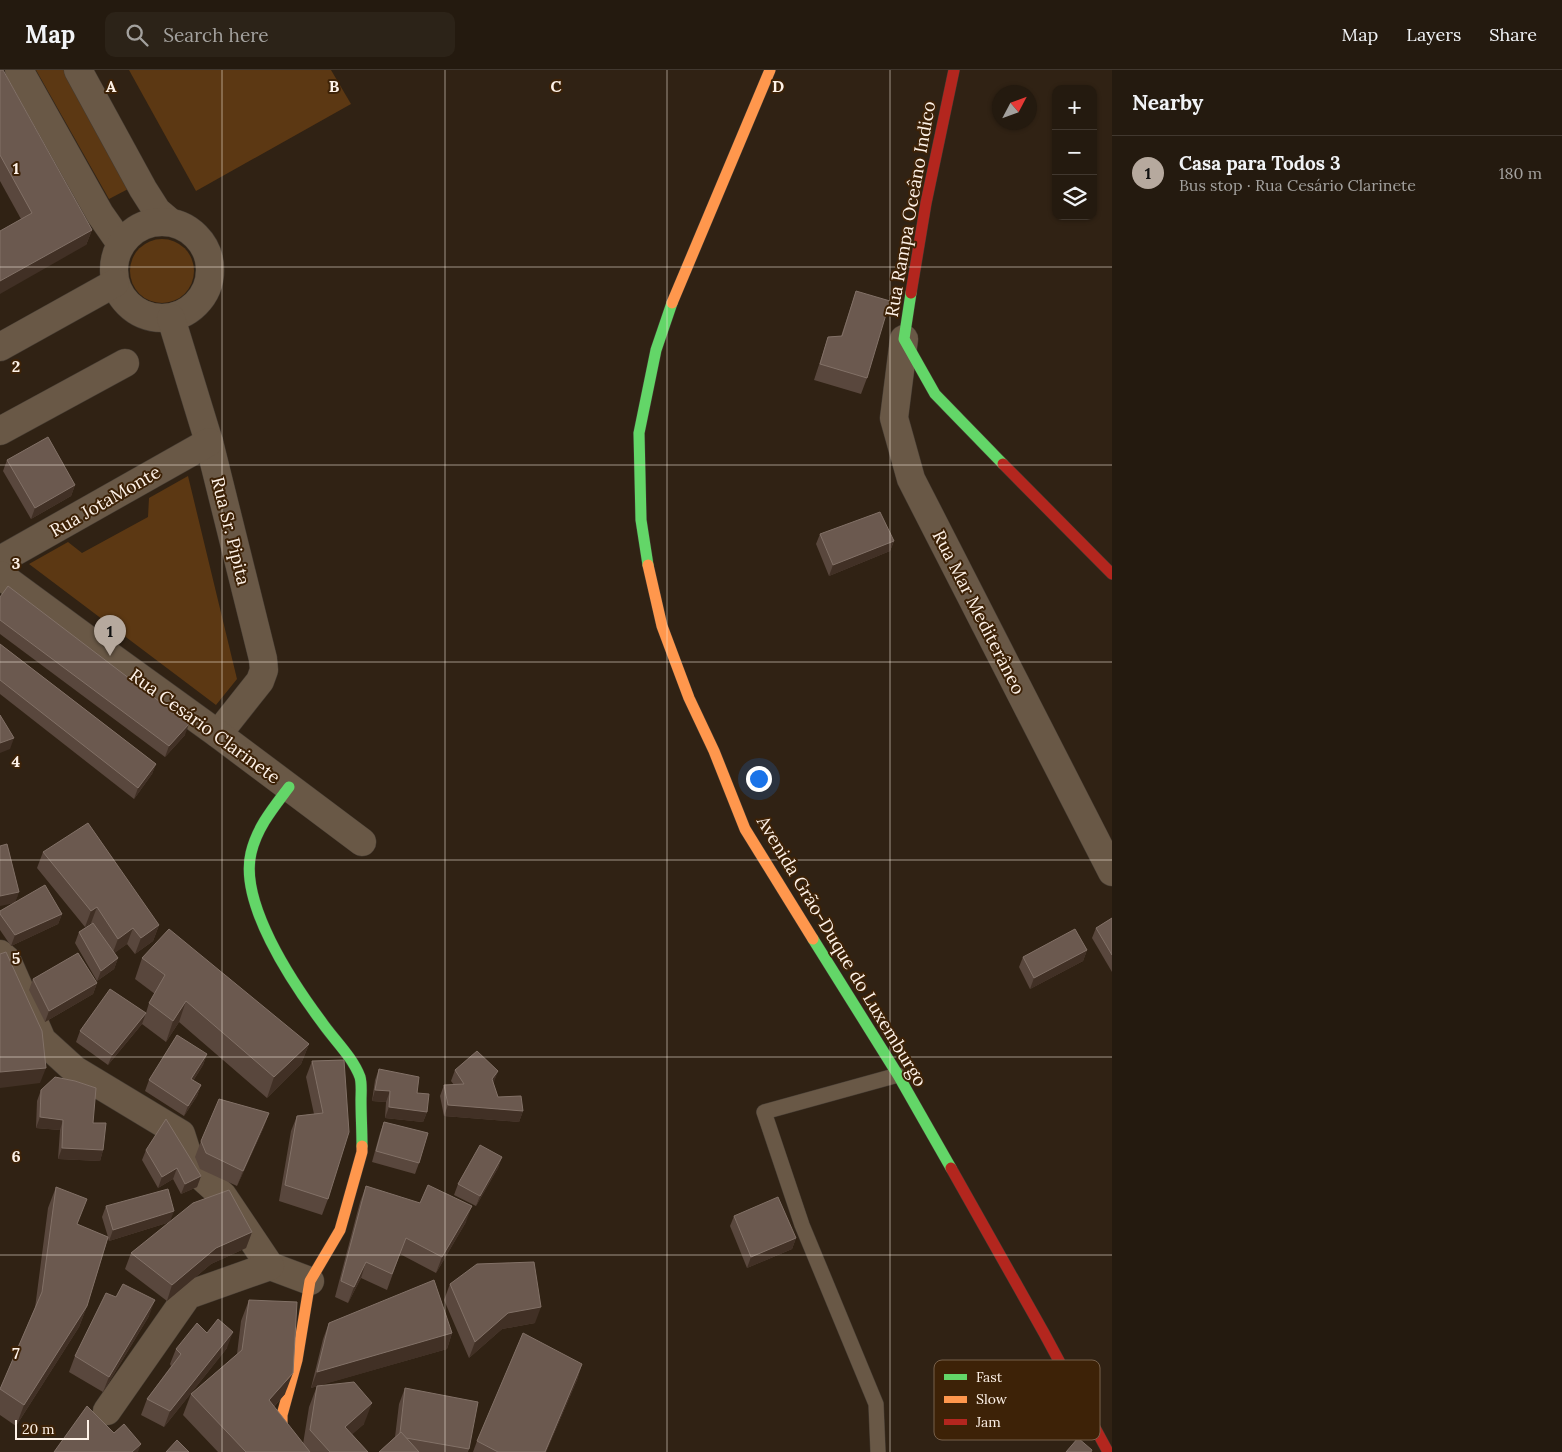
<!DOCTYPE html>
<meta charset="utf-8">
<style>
:root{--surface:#241a0f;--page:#2c2318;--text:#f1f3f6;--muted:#a3a19e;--line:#41382f;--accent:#b6a99e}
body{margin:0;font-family:Lora,serif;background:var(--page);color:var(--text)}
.controls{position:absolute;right:15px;top:15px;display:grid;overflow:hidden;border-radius:10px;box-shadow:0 1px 4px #0004}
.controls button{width:45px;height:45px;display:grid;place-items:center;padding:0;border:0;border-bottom:1px solid var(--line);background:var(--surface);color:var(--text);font:25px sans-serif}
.compass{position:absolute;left:992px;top:15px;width:45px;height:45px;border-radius:50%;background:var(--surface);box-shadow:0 1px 4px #0004;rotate:49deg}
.scale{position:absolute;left:15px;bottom:12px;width:74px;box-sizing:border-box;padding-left:5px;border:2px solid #fef2e8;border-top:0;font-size:14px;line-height:18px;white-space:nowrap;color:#fef2e8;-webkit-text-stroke:4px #3d2207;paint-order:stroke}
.you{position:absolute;left:758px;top:708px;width:18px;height:18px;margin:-12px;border:4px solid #fff;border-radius:50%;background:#1a73e8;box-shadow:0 0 0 8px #1a73e833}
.badge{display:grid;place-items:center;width:32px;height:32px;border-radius:50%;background:var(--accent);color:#111;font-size:16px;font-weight:700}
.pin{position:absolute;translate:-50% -41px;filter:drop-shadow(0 1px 2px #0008)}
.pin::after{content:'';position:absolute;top:26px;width:18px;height:15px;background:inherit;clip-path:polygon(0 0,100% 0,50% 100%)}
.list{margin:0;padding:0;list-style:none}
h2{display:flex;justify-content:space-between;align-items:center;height:65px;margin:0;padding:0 20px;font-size:21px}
h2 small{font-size:16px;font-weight:400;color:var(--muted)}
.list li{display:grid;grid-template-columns:32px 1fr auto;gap:15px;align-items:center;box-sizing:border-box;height:75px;padding:0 20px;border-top:1px solid var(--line)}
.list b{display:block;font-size:19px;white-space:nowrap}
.list p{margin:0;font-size:16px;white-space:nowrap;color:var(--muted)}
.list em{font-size:16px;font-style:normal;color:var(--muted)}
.icon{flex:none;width:28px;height:28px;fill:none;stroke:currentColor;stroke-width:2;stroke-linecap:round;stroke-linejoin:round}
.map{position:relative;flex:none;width:1112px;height:1382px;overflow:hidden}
header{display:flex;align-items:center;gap:30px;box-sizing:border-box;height:70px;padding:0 25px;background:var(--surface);border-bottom:1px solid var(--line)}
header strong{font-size:24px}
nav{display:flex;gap:28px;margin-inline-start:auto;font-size:18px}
.search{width:350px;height:45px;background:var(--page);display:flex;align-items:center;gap:12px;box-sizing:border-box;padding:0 18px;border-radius:10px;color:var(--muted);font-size:19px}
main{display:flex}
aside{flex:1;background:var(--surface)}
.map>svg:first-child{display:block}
.green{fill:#5c3813}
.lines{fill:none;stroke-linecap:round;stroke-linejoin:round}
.lane-casing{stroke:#443b32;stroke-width:16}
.street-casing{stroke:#443b32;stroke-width:29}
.fast-casing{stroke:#443b32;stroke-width:12}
.slow-casing{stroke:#443b32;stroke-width:12}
.jam-casing{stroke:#443b32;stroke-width:12}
.lane{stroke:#695846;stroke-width:15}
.street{stroke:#695846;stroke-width:28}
.fast{stroke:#63d668;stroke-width:11}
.slow{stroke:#ff974d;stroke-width:11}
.jam{stroke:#b3261e;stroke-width:11}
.wall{fill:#59473d}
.shaded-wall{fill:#413025}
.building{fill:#6b594f;stroke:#827167}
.grid{fill:none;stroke:#fef2e8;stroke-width:1;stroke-opacity:0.55}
.labels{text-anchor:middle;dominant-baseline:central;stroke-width:4;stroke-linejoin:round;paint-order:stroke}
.street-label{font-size:18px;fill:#fef2e8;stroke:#3d2207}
.key{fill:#3d2207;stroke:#77604a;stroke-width:1}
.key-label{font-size:14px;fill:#fef2e8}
.grid-label{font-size:16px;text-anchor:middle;font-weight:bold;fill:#fef2e8;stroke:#3d2207;stroke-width:4;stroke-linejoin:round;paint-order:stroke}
</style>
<header>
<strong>Map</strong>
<div class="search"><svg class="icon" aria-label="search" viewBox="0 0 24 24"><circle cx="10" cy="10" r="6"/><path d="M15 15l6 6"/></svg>Search here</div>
<nav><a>Map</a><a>Layers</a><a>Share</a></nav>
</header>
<main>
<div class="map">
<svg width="1112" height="1382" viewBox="0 0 1112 1382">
<rect width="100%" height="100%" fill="#302214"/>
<!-- green -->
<g class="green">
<path d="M 36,0 L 64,0 L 130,118 L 109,129 Z"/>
<path d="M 129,0 L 331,0 L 351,34 L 196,121 Z"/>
<circle cx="162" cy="201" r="32"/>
<path d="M 188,406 L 237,609 L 216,635 L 29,494 L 68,472 L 82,483 L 148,447 L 149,428 Z"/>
</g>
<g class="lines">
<defs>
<path id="lane" d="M 878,1382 L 876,1334 L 802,1155 L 764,1042 L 898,1005"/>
<g id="street">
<path d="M 19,0 L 100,144 L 121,174"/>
<path d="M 78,0 L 143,119 L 157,141 L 170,152"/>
<circle cx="162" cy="200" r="48"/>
<path d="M 171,248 L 209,372 L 263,589 L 264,600 L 260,611 L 218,664"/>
<path d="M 904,269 L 894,348 L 911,409 L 1112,802"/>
<path d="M 0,277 L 115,213"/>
<path d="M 0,361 L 125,293"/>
<path d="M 0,490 L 209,372"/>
<path d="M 0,505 L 110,586 L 218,664 L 362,772"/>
<path d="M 0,884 L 7,890 L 42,970 L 75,1000 L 181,1064 L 192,1098 L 223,1126 L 270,1196 L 310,1211"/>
<path d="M 107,1341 L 188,1225 L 270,1196"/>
</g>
<g id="fast">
<path d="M 911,223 L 904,269 L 935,324 L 1003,394"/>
<path d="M 648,495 L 641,450 L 639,363 L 656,280 L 672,233"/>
<path d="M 289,717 C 274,737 257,757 251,783 C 239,833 292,912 321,951 C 334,970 352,986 360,1007 C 362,1014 361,1023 361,1030 C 361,1045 362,1061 362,1076"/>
<path d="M 813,869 L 898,1005 L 951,1098"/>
</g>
<g id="slow">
<path d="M 672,233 L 770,0"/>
<path d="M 648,495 L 662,556 L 689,628 L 714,681 L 745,759 L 813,869"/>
<path d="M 293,1382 L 287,1376 L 282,1361 L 282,1345 L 297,1290 L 310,1211 L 340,1160 L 362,1082 L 362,1076"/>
</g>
<g id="jam">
<path d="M 911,223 L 926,133 L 954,0"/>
<path d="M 1003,394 L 1112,504"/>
<path d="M 951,1098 L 1044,1263 L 1108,1382"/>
</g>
</defs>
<!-- lane casing -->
<use href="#lane" class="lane-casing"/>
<!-- street casing -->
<use href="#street" class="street-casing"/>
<!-- fast casing -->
<use href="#fast" class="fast-casing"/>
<!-- slow casing -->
<use href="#slow" class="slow-casing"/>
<!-- jam casing -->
<use href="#jam" class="jam-casing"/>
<!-- lane -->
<use href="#lane" class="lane"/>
<!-- street -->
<use href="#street" class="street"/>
<!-- fast -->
<use href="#fast" class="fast"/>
<!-- slow -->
<use href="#slow" class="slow"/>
<!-- jam -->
<use href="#jam" class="jam"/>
</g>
<!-- wall -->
<g class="wall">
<path d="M 0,0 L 92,160 L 86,175 L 21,149 L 0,111 Z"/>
<path d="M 856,221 L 867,308 L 861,324 L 814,310 L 828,267 L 841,266 Z"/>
<path d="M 7,390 L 75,415 L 71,426 L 31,449 L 3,401 Z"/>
<path d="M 820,464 L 894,471 L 890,481 L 829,506 L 816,474 Z"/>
<path d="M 0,527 L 185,665 L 165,687 L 0,564 Z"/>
<path d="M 0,574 L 156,694 L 152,704 L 134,729 L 0,624 Z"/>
<path d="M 43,782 L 159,855 L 153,871 L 135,884 L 127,874 L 114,883 L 118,888 L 114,899 L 97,911 L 75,873 L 79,862 L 92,854 L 91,853 L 85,857 L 37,798 Z"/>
<path d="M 19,822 L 15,832 L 62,844 L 58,854 L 11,876 L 0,860 L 0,841 L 14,833 Z"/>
<path d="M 1112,848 L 1112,902 L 1092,868 L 1096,858 Z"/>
<path d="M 1087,880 L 1083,891 L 1030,919 L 1019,897 L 1023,887 Z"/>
<path d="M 142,888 L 309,974 L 301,994 L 267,1028 L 179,952 L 166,972 L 142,954 L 108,995 L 76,972 L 80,961 L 146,943 L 149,933 L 155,924 L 135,909 Z"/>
<path d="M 33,909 L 97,913 L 93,924 L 45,952 L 29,920 Z"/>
<path d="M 207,984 L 203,995 L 193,1011 L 201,1015 L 197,1026 L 184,1046 L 145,1021 L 149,1010 Z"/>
<path d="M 344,990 L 328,1129 L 322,1145 L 279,1131 L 291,1061 L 297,1046 L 314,1044 L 306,1007 L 312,991 Z"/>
<path d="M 379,999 L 417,1023 L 427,1042 L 423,1052 L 385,1048 L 386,1032 L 372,1031 L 375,1010 Z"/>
<path d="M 455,1000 L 498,1001 L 493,1013 L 498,1027 L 523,1041 L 519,1052 L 444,1046 L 440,1026 L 444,1015 L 454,1015 L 451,1011 Z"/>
<path d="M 41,1020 L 93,1053 L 103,1080 L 100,1091 L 58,1089 L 60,1060 L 36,1058 L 37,1031 Z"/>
<path d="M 269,1043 L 263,1059 L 237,1116 L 200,1099 L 195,1087 L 201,1071 Z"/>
<path d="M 384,1052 L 419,1093 L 415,1104 L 372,1092 L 380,1063 Z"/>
<path d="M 146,1080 L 201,1106 L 197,1117 L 181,1124 L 173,1109 L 158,1118 L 142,1090 Z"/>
<path d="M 502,1087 L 498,1098 L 476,1136 L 454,1125 L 458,1114 Z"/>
<path d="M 366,1116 L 466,1152 L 436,1203 L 400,1184 L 387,1220 L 361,1208 L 348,1233 L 335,1227 L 360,1132 Z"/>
<path d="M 56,1117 L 78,1155 L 108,1167 L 102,1147 L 106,1136 L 171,1151 L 252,1162 L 246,1178 L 211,1194 L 167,1231 L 125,1199 L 131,1183 L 170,1152 L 109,1171 L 108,1168 L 87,1236 L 79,1257 L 16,1356 L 0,1345 L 0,1319 L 35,1238 L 48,1138 Z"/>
<path d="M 734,1146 L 796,1168 L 792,1179 L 747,1198 L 730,1156 Z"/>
<path d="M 450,1214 L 535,1253 L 502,1259 L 469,1288 L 444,1230 Z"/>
<path d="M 116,1227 L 149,1246 L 103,1322 L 69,1302 L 75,1286 Z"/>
<path d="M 249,1230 L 285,1324 L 274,1337 L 303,1374 L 309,1337 L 317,1316 L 311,1318 L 323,1269 L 329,1253 L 452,1263 L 447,1279 L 320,1315 L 364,1354 L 352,1364 L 368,1382 L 218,1382 L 183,1345 L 191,1324 L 237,1284 L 241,1251 Z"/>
<path d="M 207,1263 L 227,1278 L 164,1357 L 141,1345 L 147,1329 L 171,1296 L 170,1294 L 176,1279 Z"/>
<path d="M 582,1294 L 577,1310 L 546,1382 L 473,1382 L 477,1371 Z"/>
<path d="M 405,1318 L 469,1379 L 468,1382 L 379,1382 L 395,1367 L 399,1334 Z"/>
</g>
<!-- shaded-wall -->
<g class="shaded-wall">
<path d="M 92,160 L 86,175 L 0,224 L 0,211 Z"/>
<path d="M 75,415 L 71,426 L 31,449 L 35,438 Z"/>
<path d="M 894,471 L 890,481 L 829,506 L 833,495 Z"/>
<path d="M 189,654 L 185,665 L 165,687 L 169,676 Z"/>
<path d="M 14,668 L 10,679 L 0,683 L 0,673 Z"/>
<path d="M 156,694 L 152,704 L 134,729 L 138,718 Z"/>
<path d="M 19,822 L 15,833 L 0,836 L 0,826 Z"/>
<path d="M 97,837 L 91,853 L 85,857 L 91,841 Z"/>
<path d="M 62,844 L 58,854 L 11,876 L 15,865 Z"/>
<path d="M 159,855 L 153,871 L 135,884 L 141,868 Z"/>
<path d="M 133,858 L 127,874 L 112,885 L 118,869 Z"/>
<path d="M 1087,880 L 1083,891 L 1030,919 L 1034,908 Z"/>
<path d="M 118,888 L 114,899 L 97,911 L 101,901 Z"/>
<path d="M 97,913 L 93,924 L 45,952 L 49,941 Z"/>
<path d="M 186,931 L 179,952 L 166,972 L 173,951 Z"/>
<path d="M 146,943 L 142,954 L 108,995 L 112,985 Z"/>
<path d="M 309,974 L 301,994 L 267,1028 L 274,1007 Z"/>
<path d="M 207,984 L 203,995 L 187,1020 L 191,1009 Z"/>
<path d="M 46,998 L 40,1013 L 0,1018 L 0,1002 Z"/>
<path d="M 498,1001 L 494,1012 L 488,1020 L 492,1009 Z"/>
<path d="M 201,1015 L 197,1026 L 184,1046 L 188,1036 Z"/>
<path d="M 375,1020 L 390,1021 L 386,1032 L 372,1031 Z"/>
<path d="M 448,1035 L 523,1041 L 519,1052 L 444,1046 Z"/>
<path d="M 389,1037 L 427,1042 L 423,1052 L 385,1048 Z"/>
<path d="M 269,1043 L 263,1059 L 237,1116 L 243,1101 Z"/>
<path d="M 40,1047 L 63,1050 L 60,1060 L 36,1058 Z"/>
<path d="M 62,1078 L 103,1080 L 100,1091 L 58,1089 Z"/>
<path d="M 502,1087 L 498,1098 L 476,1136 L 480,1126 Z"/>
<path d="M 177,1098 L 173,1109 L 158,1118 L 162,1107 Z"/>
<path d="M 201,1106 L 197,1117 L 181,1124 L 185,1114 Z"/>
<path d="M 472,1136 L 466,1152 L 436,1203 L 442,1187 Z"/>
<path d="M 174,1141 L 170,1152 L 109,1171 L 113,1160 Z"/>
<path d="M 252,1162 L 246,1178 L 211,1194 L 167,1231 L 172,1215 L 216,1178 Z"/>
<path d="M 796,1168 L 792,1179 L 747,1198 L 751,1187 Z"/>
<path d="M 366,1192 L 361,1208 L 348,1233 L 354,1217 Z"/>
<path d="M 155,1230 L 149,1246 L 103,1322 L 109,1307 Z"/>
<path d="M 87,1236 L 79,1257 L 16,1356 L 24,1335 Z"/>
<path d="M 541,1237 L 535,1253 L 502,1259 L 469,1288 L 475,1272 L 508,1243 Z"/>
<path d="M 233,1262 L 227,1278 L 164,1357 L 170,1341 Z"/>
<path d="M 452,1263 L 447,1279 L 311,1318 L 317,1302 Z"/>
<path d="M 582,1294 L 577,1310 L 546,1382 L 545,1382 Z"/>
<path d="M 293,1303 L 285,1324 L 261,1351 L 269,1330 Z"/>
<path d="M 372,1333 L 364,1354 L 338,1377 L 345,1357 Z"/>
<path d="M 141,1374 L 138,1382 L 132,1382 Z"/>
</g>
<!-- building -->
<g class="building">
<path d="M 0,0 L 3,0 L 92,160 L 0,211 L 0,161 L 32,143 L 0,85 Z"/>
<path d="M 856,221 L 890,231 L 867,308 L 820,294 L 828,267 L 842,266 Z"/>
<path d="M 48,367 L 75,415 L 35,438 L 7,390 Z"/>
<path d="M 880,442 L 894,471 L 833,495 L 820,464 Z"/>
<path d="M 8,516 L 189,654 L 169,676 L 0,550 L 0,527 Z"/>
<path d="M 0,574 L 156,694 L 138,718 L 0,610 Z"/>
<path d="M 0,645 L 14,668 L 0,673 Z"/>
<path d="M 88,753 L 159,855 L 141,868 L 133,858 L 118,869 L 97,837 L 91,841 L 43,782 Z"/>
<path d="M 7,774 L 19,822 L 0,826 L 0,776 Z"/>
<path d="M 45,815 L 62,844 L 15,865 L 0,844 L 0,841 Z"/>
<path d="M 1112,848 L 1112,885 L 1096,858 Z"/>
<path d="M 93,853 L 118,888 L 101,901 L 79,862 Z"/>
<path d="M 169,859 L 309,974 L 274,1007 L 186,931 L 173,951 L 149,933 L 165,905 L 142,888 Z"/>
<path d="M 1075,859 L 1087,880 L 1034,908 L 1023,887 Z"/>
<path d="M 6,882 L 42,961 L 46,998 L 0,1002 L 0,884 Z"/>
<path d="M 78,883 L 97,913 L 49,941 L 33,909 Z"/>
<path d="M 110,919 L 146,943 L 112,985 L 80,961 Z"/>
<path d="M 177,965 L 207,984 L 191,1009 L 201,1015 L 188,1036 L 149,1010 Z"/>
<path d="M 477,981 L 498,1001 L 492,1009 L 498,1027 L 521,1026 L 523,1041 L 448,1035 L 444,1015 L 464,1014 L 455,1000 Z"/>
<path d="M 344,990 L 349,1062 L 328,1129 L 285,1115 L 297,1046 L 323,1043 L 312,991 Z"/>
<path d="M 379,999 L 419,1007 L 417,1023 L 429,1024 L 427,1042 L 389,1037 L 390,1021 L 375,1020 Z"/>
<path d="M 55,1007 L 75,1011 L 96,1018 L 93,1053 L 106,1053 L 103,1080 L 62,1078 L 63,1050 L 40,1047 L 41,1020 Z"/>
<path d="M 219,1029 L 269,1043 L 243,1101 L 206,1083 L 201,1071 Z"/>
<path d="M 166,1049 L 201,1106 L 185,1114 L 177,1098 L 162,1107 L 146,1080 Z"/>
<path d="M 384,1052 L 428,1063 L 419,1093 L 376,1081 Z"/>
<path d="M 480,1075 L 502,1087 L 480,1126 L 458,1114 Z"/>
<path d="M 428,1115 L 472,1136 L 442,1187 L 406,1168 L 392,1204 L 366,1192 L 354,1217 L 341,1211 L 366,1116 L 420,1133 Z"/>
<path d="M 56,1117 L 87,1129 L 77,1154 L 108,1167 L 87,1236 L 24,1335 L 0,1319 L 42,1222 Z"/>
<path d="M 168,1119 L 174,1141 L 113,1160 L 106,1136 Z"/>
<path d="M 229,1120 L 252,1162 L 216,1178 L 172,1215 L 131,1183 L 193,1133 Z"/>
<path d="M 778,1127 L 796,1168 L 751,1187 L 734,1146 Z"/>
<path d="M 534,1192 L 541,1237 L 508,1243 L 475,1272 L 450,1214 L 477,1194 Z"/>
<path d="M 434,1210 L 452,1263 L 317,1302 L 329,1253 Z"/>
<path d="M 123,1214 L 155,1230 L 109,1307 L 75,1286 L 106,1223 L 116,1227 Z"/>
<path d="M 249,1230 L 297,1232 L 293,1303 L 269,1330 L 310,1382 L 246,1382 L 191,1324 L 242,1280 Z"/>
<path d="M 218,1249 L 233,1262 L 170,1341 L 147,1329 L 181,1284 L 176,1279 L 197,1253 L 207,1263 Z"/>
<path d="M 523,1263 L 582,1294 L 545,1382 L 498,1382 L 477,1371 Z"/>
<path d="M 354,1312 L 372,1333 L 345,1357 L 368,1382 L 330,1382 L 310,1360 L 317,1316 Z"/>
<path d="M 405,1318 L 478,1332 L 469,1379 L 406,1368 L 401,1362 L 400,1363 Z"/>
<path d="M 87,1336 L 114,1363 L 124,1354 L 141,1374 L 132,1382 L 54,1382 Z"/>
<path d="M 401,1362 L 419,1382 L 379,1382 Z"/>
<path d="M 1078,1368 L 1092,1380 L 1091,1382 L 1066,1382 Z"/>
<path d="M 177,1370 L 189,1382 L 166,1382 Z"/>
</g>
<!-- grid -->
<path class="grid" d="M 222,0 L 222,1382M 445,0 L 445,1382M 667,0 L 667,1382M 890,0 L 890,1382M 0,197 L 1112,197M 0,395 L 1112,395M 0,592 L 1112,592M 0,790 L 1112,790M 0,987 L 1112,987M 0,1185 L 1112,1185"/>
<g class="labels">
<!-- street labels -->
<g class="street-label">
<text transform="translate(910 139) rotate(-80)">Rua Rampa Oceâno Indico</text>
<text transform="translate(105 431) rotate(-30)">Rua JotaMonte</text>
<text transform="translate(231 461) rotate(76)">Rua Sr. Pipita</text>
<text transform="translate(979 542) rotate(63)">Rua Mar Mediterâneo</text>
<text transform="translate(205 656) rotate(36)">Rua Cesário Clarinete</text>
<text transform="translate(842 881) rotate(59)">Avenida Grão-Duque do Luxemburgo</text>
</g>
</g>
<!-- legend -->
<rect x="934" y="1290" width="166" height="80" rx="8" class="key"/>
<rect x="944" y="1304" width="23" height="6" fill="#63d668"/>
<rect x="944" y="1326" width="23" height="7" fill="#ff974d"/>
<rect x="944" y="1349" width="23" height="6" fill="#b3261e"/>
<g class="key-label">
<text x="976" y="1312">Fast</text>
<text x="976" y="1334">Slow</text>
<text x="976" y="1357">Jam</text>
</g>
<g class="grid-label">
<text x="111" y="22">A</text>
<text x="334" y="22">B</text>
<text x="556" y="22">C</text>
<text x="778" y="22">D</text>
<text x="16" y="104">1</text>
<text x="16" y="302">2</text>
<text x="16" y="499">3</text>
<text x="16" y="697">4</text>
<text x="16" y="894">5</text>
<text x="16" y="1092">6</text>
<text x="16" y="1289">7</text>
</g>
</svg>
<div class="controls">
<button>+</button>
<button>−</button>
<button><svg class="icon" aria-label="layers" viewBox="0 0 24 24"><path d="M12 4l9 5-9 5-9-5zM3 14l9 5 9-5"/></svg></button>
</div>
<svg class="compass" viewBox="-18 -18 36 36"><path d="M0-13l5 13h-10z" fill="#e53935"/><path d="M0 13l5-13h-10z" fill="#a3a19e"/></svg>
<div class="scale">20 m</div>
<div class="you"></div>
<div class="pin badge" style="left:110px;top:586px">1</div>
</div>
<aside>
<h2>Nearby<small></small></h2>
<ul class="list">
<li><span class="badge">1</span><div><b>Casa para Todos 3</b><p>Bus stop · Rua Cesário Clarinete</p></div><em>180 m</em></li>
</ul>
</aside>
</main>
